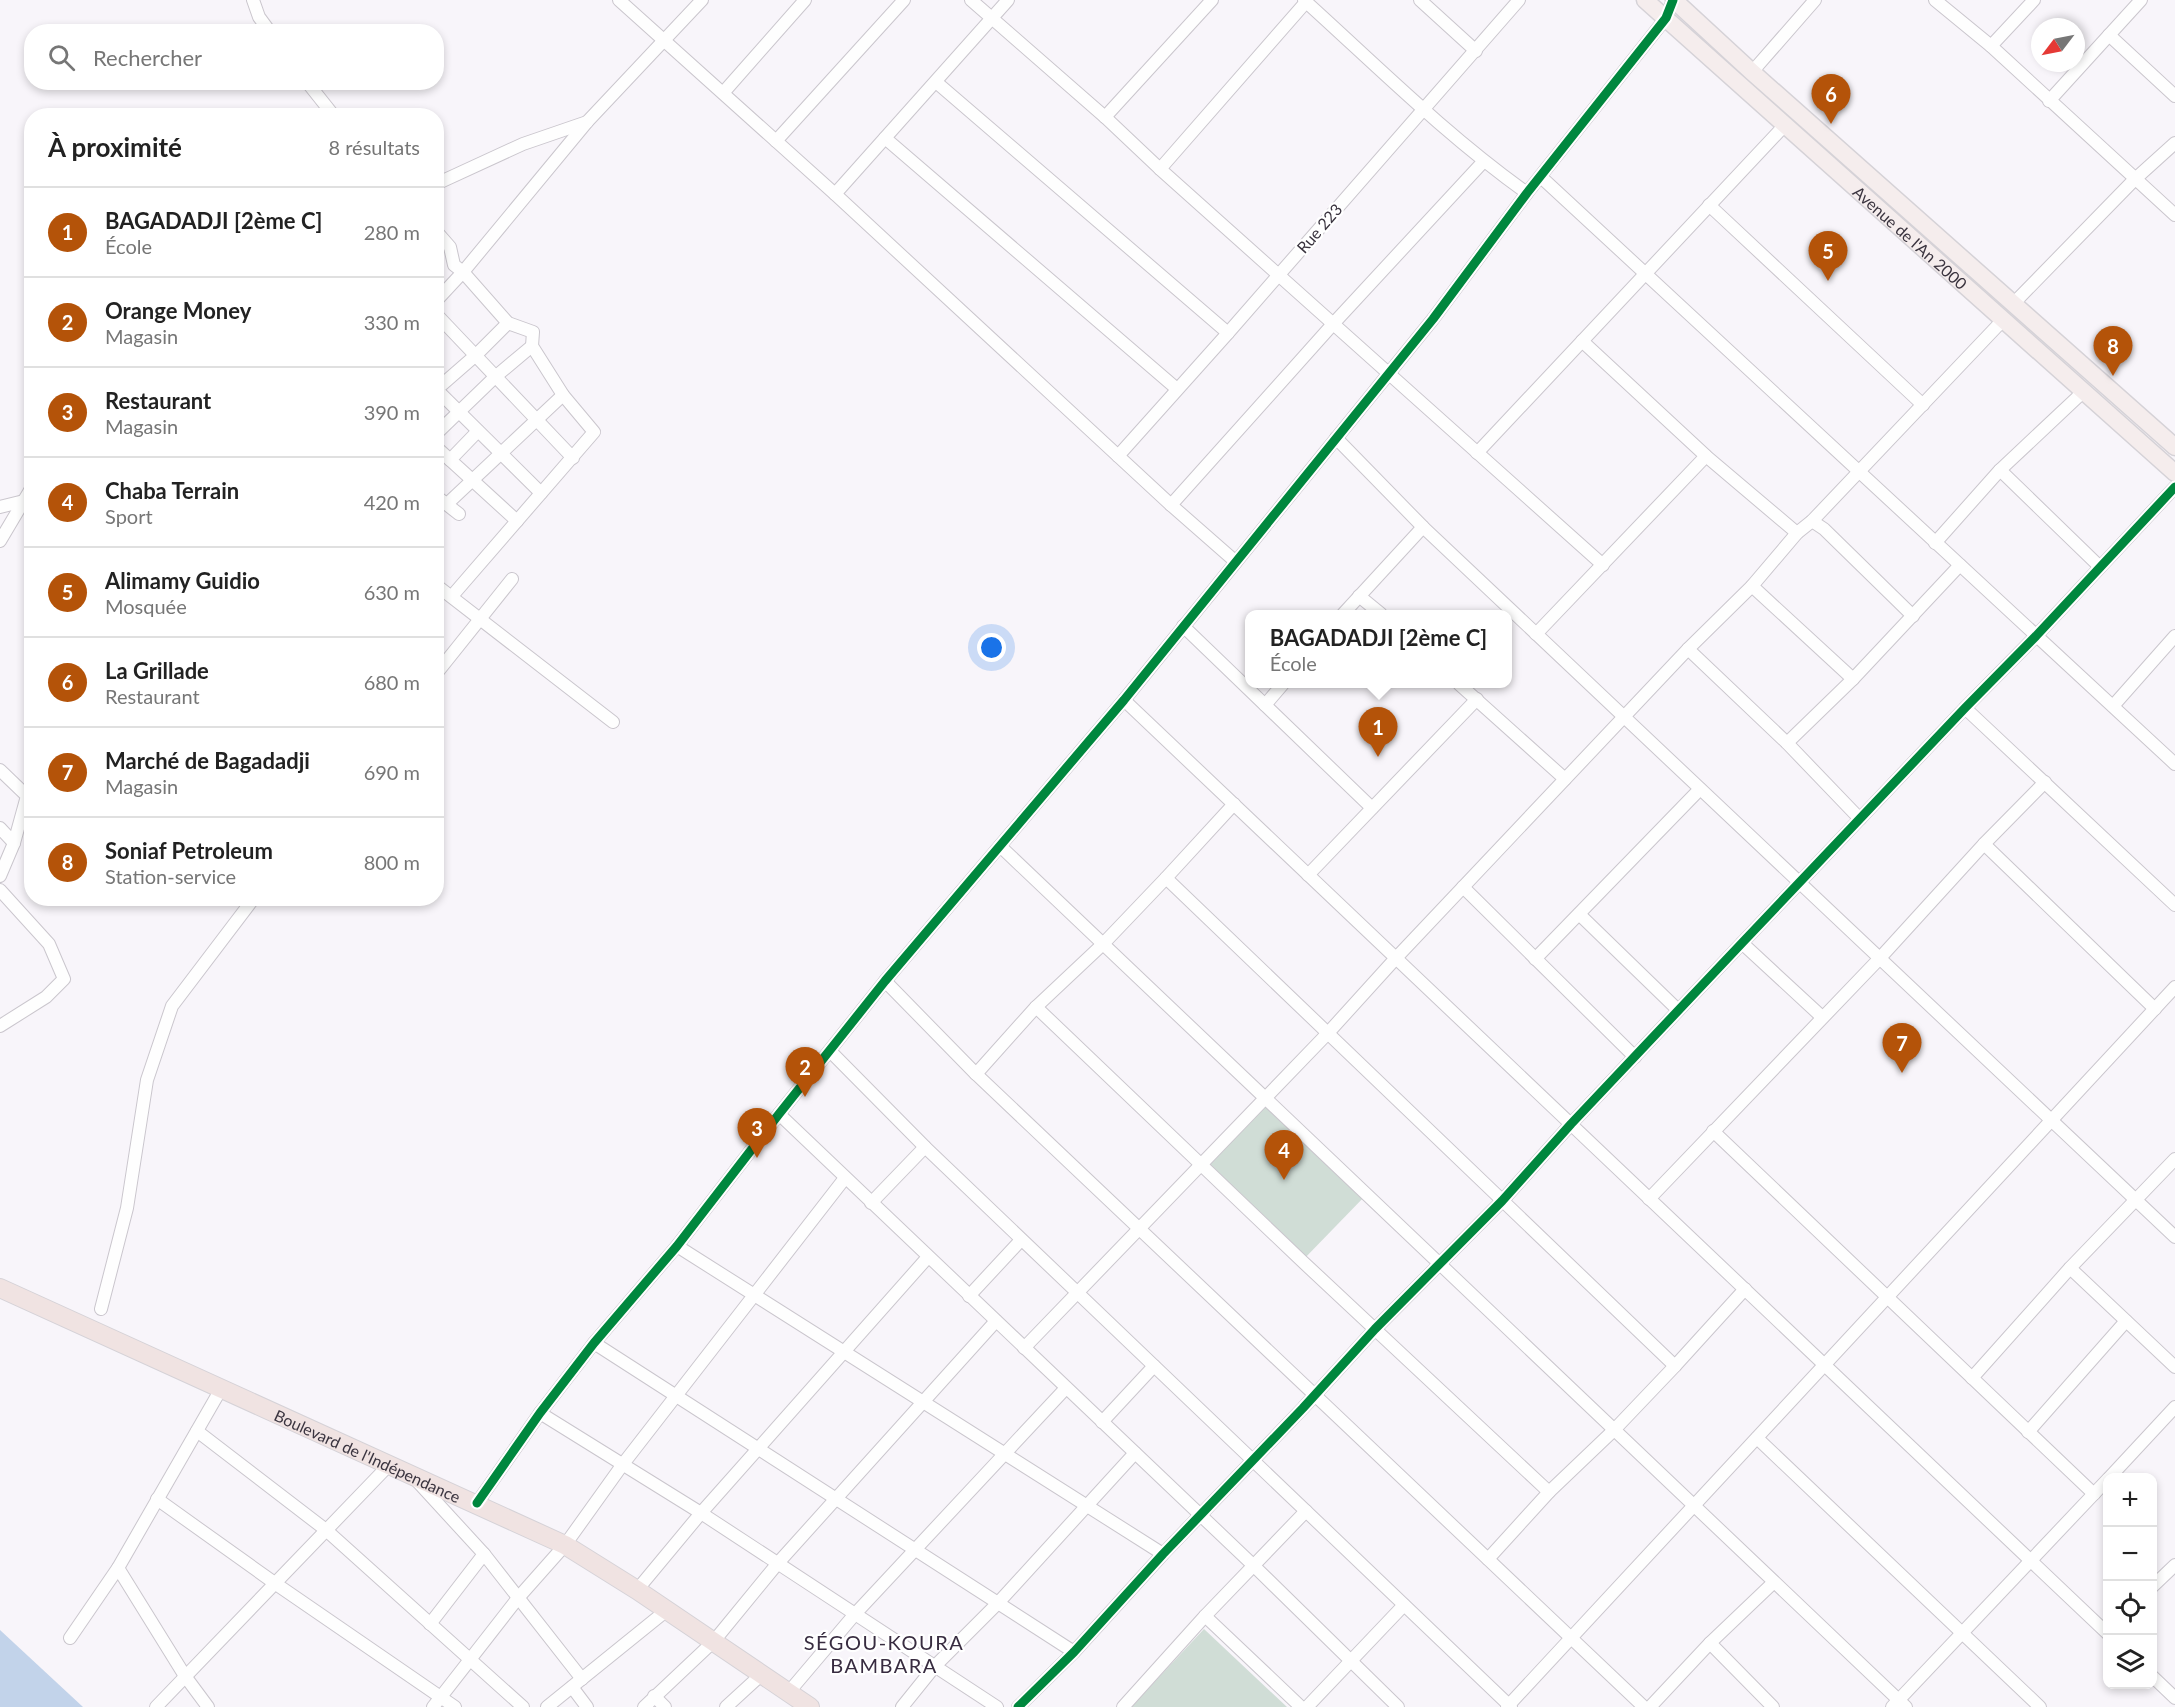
<!DOCTYPE html>
<html lang="fr">
<meta charset="utf-8">
<style>
:root{--surface:#fff;--page:#f2f2f2;--text:#222;--muted:#767676;--line:#e0e0e0;--accent:#b45309}
body{margin:0;font-family:Lato,sans-serif;background:var(--page);color:var(--text)}
.controls{position:absolute;right:18px;bottom:18px;display:grid;overflow:hidden;border-radius:12px;box-shadow:0 3px 9px #0003}
.controls button{width:54px;height:54px;display:grid;place-items:center;padding:0;border:0;border-bottom:2px solid var(--line);background:var(--surface);color:var(--text);font:30px sans-serif}
.compass{position:absolute;left:2031px;top:18px;width:54px;height:54px;border-radius:50%;background:var(--surface);box-shadow:0 3px 9px #0003;rotate:238deg}
.you{position:absolute;left:992px;top:648px;width:21px;height:21px;margin:-15px;border:4px solid #fff;border-radius:50%;background:#1a73e8;box-shadow:0 0 0 9px #1a73e833}
.badge{display:grid;place-items:center;width:39px;height:39px;border-radius:50%;background:var(--accent);color:#fff;font-size:20px;font-weight:700}
.pin{position:absolute;translate:-50% -50px;filter:drop-shadow(0 2px 3px #0008)}
.pin::after{content:'';position:absolute;top:32px;width:21px;height:18px;background:inherit;clip-path:polygon(0 0,100% 0,50% 100%)}
.popup{position:absolute;left:1245px;top:610px;width:267px;height:78px;box-sizing:border-box;display:grid;place-content:center;border-radius:12px;background:var(--surface);filter:drop-shadow(0 2px 4px #0005);font-size:20px;white-space:nowrap;color:var(--muted)}
.popup b{font-size:22px;color:var(--text)}
.popup::after{content:'';position:absolute;left:50%;top:100%;margin-left:-12px;border:12px solid transparent;border-top-color:var(--surface)}
.list{margin:0;padding:0;list-style:none}
h2{display:flex;justify-content:space-between;align-items:center;height:78px;margin:0;padding:0 24px;font-size:26px}
h2 small{font-size:20px;font-weight:400;color:var(--muted)}
.list li{display:grid;grid-template-columns:39px 1fr auto;gap:18px;align-items:center;box-sizing:border-box;height:90px;padding:0 24px;border-top:2px solid var(--line)}
.list b{display:block;font-size:22px;white-space:nowrap}
.list p{margin:0;font-size:20px;white-space:nowrap;color:var(--muted)}
.list em{font-size:20px;font-style:normal;color:var(--muted)}
.icon{flex:none;width:33px;height:33px;fill:none;stroke:currentColor;stroke-width:2;stroke-linecap:round;stroke-linejoin:round}
.map{position:relative;flex:none;width:2175px;height:1707px;overflow:hidden}
.search{position:absolute;background:var(--surface);box-shadow:0 3px 9px #0003;left:24px;top:24px;width:420px;height:66px;display:flex;align-items:center;gap:15px;box-sizing:border-box;padding:0 21px;border-radius:24px;color:var(--muted);font-size:22px}
.panel{position:absolute;background:var(--surface);box-shadow:0 3px 9px #0003;left:24px;top:108px;width:420px;height:798px;border-radius:24px}
.map>svg:first-child{display:block}
.green{fill:#d0ddd6}
.water{fill:#c2d3ea}
.lines{fill:none;stroke-linecap:round;stroke-linejoin:round}
.minor-casing{stroke:#cac6cd;stroke-width:14}
.major-casing{stroke:#d5d2d7;stroke-width:19}
.highway-casing{stroke:#d5d2d7;stroke-width:20}
.minor{stroke:#fefefe;stroke-width:12}
.major{stroke:#f5eded;stroke-width:16}
.highway{stroke:#f0e3e2;stroke-width:18}
.cycleway-casing{stroke:#fff;stroke-width:13}
.cycleway{stroke:#00873e;stroke-width:9}
.labels{text-anchor:middle;dominant-baseline:central;stroke-width:4.5;stroke-linejoin:round;paint-order:stroke}
.street-label{font-size:16px;fill:#3a343f;stroke:#fff}
.quarter-label{font-size:20px;letter-spacing:1.5px;fill:#382c40;stroke:#fff}
</style>
<div class="map">
<svg width="2175" height="1707" viewBox="0 0 2175 1707">
<rect width="100%" height="100%" fill="#f8f5fa"/>
<!-- green -->
<g class="green">
<path d="M 1265,1098 L 1367,1194 L 1302,1261 L 1201,1165 Z"/>
<path d="M 1204,1629 L 1287,1707 L 1131,1707 Z"/>
</g>
<!-- water -->
<path class="water" d="M 0,1630 L 83,1707 L 0,1707 Z"/>
<g class="lines">
<defs>
<g id="minor">
<path d="M 253,0 L 259,17 L 270,32"/>
<path d="M 619,0 L 835,194 L 1171,505 L 1236,562"/>
<path d="M 971,0 L 1105,117 L 1160,169 L 1603,565"/>
<path d="M 1304,0 C 1377,66 1447,136 1527,193"/>
<path d="M 1420,0 L 1476,51"/>
<path d="M 1935,0 L 1991,46 L 2175,215"/>
<path d="M 2109,35 L 2175,96"/>
<path d="M 1991,46 L 2034,0"/>
<path d="M 1752,72 L 1815,0"/>
<path d="M 307,82 L 334,116"/>
<path d="M 936,82 L 1228,333"/>
<path d="M 723,93 L 805,0"/>
<path d="M 2049,101 L 2141,0"/>
<path d="M 1105,117 L 1212,0"/>
<path d="M 885,138 L 1177,389"/>
<path d="M 776,141 L 904,0"/>
<path d="M 1160,169 L 1306,2"/>
<path d="M 1541,177 L 2175,764"/>
<path d="M 436,184 L 523,144 L 587,122"/>
<path d="M 835,194 L 1008,0"/>
<path d="M 1709,205 L 1923,405"/>
<path d="M 436,231 L 450,247 L 454,265 L 463,272 L 508,323 L 533,332 L 532,346 L 563,395 L 594,432 L 452,596"/>
<path d="M 436,301 L 463,272 L 587,122 L 702,0"/>
<path d="M 2014,303 L 2134,180 L 2175,143"/>
<path d="M 436,314 L 573,458"/>
<path d="M 1582,341 L 1706,456 L 1797,533"/>
<path d="M 436,389 L 541,493"/>
<path d="M 437,389 L 476,355 L 508,323"/>
<path d="M 436,434 L 495,377 L 532,346"/>
<path d="M 1336,438 L 1423,527 L 2175,1237"/>
<path d="M 436,447 L 517,521"/>
<path d="M 1477,453 L 1785,125"/>
<path d="M 1118,456 L 1228,333 L 1519,0"/>
<path d="M 450,460 L 478,431"/>
<path d="M 2000,470 L 2099,566"/>
<path d="M 436,496 L 459,514"/>
<path d="M 447,504 L 563,395"/>
<path d="M 1171,505 L 1333,324 L 1483,162"/>
<path d="M 0,507 L 28,500"/>
<path d="M 1812,521 L 1824,529 L 1913,616"/>
<path d="M 0,541 L 32,487"/>
<path d="M 1935,543 L 2000,470 L 2083,392"/>
<path d="M 436,585 L 613,722"/>
<path d="M 1752,586 L 1853,679"/>
<path d="M 1359,596 L 1381,614"/>
<path d="M 1343,614 L 1423,527"/>
<path d="M 1183,626 L 1372,808"/>
<path d="M 1536,634 L 1706,456"/>
<path d="M 1688,649 L 1787,743 L 1860,819"/>
<path d="M 436,674 L 512,579"/>
<path d="M 1459,684 L 1565,779"/>
<path d="M 1124,700 L 2108,1634"/>
<path d="M 1265,705 L 1283,684"/>
<path d="M 2113,706 L 2175,636"/>
<path d="M 1965,708 L 2175,905"/>
<path d="M 1787,743 L 1853,679 L 1960,565"/>
<path d="M 0,770 L 27,796 L 14,843 L 0,876"/>
<path d="M 0,828 L 14,843"/>
<path d="M 1984,844 L 2155,1009"/>
<path d="M 1000,846 L 1906,1707"/>
<path d="M 1308,875 L 1477,699"/>
<path d="M 1166,878 L 1675,1366"/>
<path d="M 1463,887 L 1635,1057"/>
<path d="M 0,890 L 49,944 L 64,979 L 46,997 L 0,1026"/>
<path d="M 1579,914 L 1678,1010"/>
<path d="M 1742,943 L 1822,1017"/>
<path d="M 1535,959 L 1700,789"/>
<path d="M 885,981 L 976,1074 L 1644,1707"/>
<path d="M 1036,1007 L 1302,1261 L 1549,1492"/>
<path d="M 830,1051 L 925,1147 L 1511,1707"/>
<path d="M 976,1074 L 1036,1007 L 1103,944 L 1166,878 L 1234,804"/>
<path d="M 779,1114 L 1254,1566 L 1398,1707"/>
<path d="M 1713,1131 L 2094,1494"/>
<path d="M 1649,1199 L 1880,958 L 1984,844 L 2045,782"/>
<path d="M 871,1203 L 925,1147"/>
<path d="M 677,1246 L 1163,1554"/>
<path d="M 2070,1268 L 2175,1367"/>
<path d="M 969,1296 L 1021,1240"/>
<path d="M 101,1309 L 127,1208 L 147,1080 L 172,1006 L 254,898"/>
<path d="M 594,1343 L 1074,1652"/>
<path d="M 1024,1348 L 1328,1033 L 1396,958 L 1688,649 L 1752,586 L 1797,533 L 1812,521 L 2003,320"/>
<path d="M 1972,1378 L 2070,1268 L 2175,1159"/>
<path d="M 540,1413 L 701,1513 L 997,1707"/>
<path d="M 1102,1422 L 1154,1366"/>
<path d="M 197,1431 L 326,1530 L 523,1707"/>
<path d="M 2028,1432 L 2126,1321"/>
<path d="M 1757,1438 L 2040,1707"/>
<path d="M 2109,1478 L 2175,1407"/>
<path d="M 417,1481 L 484,1554 L 582,1679"/>
<path d="M 157,1499 L 276,1584 L 455,1707"/>
<path d="M 477,1503 L 540,1413 L 594,1343 L 677,1246 L 779,1114 L 885,981 L 1124,700 L 1433,319 L 1527,193 L 1666,18 L 1673,0"/>
<path d="M 1488,1559 L 1549,1492 L 1614,1430 L 1675,1366 L 1745,1289"/>
<path d="M 118,1568 L 185,1676 L 208,1707"/>
<path d="M 2152,1587 L 2175,1565"/>
<path d="M 637,1590 L 701,1513 L 928,1257"/>
<path d="M 1205,1616 L 1301,1707"/>
<path d="M 430,1624 L 484,1554"/>
<path d="M 70,1638 L 118,1568 L 221,1389"/>
<path d="M 1710,1643 L 1773,1707"/>
<path d="M 2152,1676 L 2175,1698"/>
<path d="M 572,1687 L 587,1707"/>
<path d="M 788,1693 L 855,1614 L 1066,1388"/>
<path d="M 654,1696 L 665,1707"/>
<path d="M 156,1707 L 389,1465"/>
<path d="M 433,1707 L 518,1598 L 565,1545 L 623,1464 L 845,1178"/>
<path d="M 547,1707 L 667,1610"/>
<path d="M 644,1707 L 714,1641 L 778,1563 L 996,1321"/>
<path d="M 726,1707 L 762,1674"/>
<path d="M 902,1707 L 935,1666 L 998,1603 L 1135,1453"/>
<path d="M 1018,1707 L 1074,1652 L 1163,1554 L 1303,1408 L 1375,1329 L 1502,1201 L 1571,1124 L 1742,943 L 1965,708 L 2036,636 L 2175,487"/>
<path d="M 1123,1707 L 1205,1616 L 1306,1511"/>
<path d="M 1307,1707 L 1404,1605"/>
<path d="M 1507,1707 L 2175,987"/>
<path d="M 1650,1707 L 1710,1643 L 1774,1582"/>
<path d="M 1892,1707 L 2108,1479"/>
</g>
<g id="major">
<path id="s1" d="M 1645,0 L 2175,473"/>
<path d="M 1674,0 L 1752,72 L 2175,447"/>
</g>
<g id="highway">
<path id="s2" d="M 0,1288 L 565,1545 L 637,1590 L 810,1707"/>
</g>
</defs>
<!-- minor casing -->
<use href="#minor" class="minor-casing"/>
<!-- major casing -->
<use href="#major" class="major-casing"/>
<!-- highway casing -->
<use href="#highway" class="highway-casing"/>
<!-- minor -->
<use href="#minor" class="minor"/>
<!-- major -->
<use href="#major" class="major"/>
<!-- highway -->
<use href="#highway" class="highway"/>
<defs>
<g id="cycleway">
<path d="M 477,1503 L 540,1413 L 594,1343 L 677,1246 L 779,1114 L 885,981 L 1124,700 L 1433,319 L 1527,193 L 1666,18 L 1673,0"/>
<path d="M 1018,1707 L 1074,1652 L 1163,1554 L 1303,1408 L 1375,1329 L 1502,1201 L 1571,1124 L 1742,943 L 1965,708 L 2036,636 L 2175,487"/>
</g>
</defs>
<!-- cycleway casing -->
<use href="#cycleway" class="cycleway-casing"/>
<!-- cycleway -->
<use href="#cycleway" class="cycleway"/>
</g>
<g class="labels">
<!-- street labels -->
<g class="street-label">
<text transform="translate(1319 228) rotate(-49)">Rue 223</text>
<text stroke="none"><textPath href="#s1" startOffset="356">Avenue de l'An 2000</textPath></text>
<text stroke="none"><textPath href="#s2" startOffset="404">Boulevard de l'Indépendance</textPath></text>
</g>
<!-- quarter labels -->
<g class="quarter-label">
<text x="884" y="1642">SÉGOU-KOURA<tspan x="884" dy="23">BAMBARA</tspan></text>
</g>
</g>
</svg>
<div class="controls">
<button>+</button>
<button>−</button>
<button><svg class="icon" aria-label="locate" viewBox="0 0 24 24"><circle cx="12" cy="12" r="6"/><path d="M12 2v4M12 18v4M2 12h4M18 12h4"/></svg></button>
<button><svg class="icon" aria-label="layers" viewBox="0 0 24 24"><path d="M12 4l9 5-9 5-9-5zM3 14l9 5 9-5"/></svg></button>
</div>
<svg class="compass" viewBox="-18 -18 36 36"><path d="M0-13l5 13h-10z" fill="#e53935"/><path d="M0 13l5-13h-10z" fill="#767676"/></svg>
<div class="you"></div>
<div class="pin badge" style="left:1378px;top:757px">1</div>
<div class="popup"><b>BAGADADJI [2ème C]</b>École</div>
<div class="pin badge" style="left:805px;top:1097px">2</div>
<div class="pin badge" style="left:757px;top:1158px">3</div>
<div class="pin badge" style="left:1284px;top:1180px">4</div>
<div class="pin badge" style="left:1828px;top:281px">5</div>
<div class="pin badge" style="left:1831px;top:124px">6</div>
<div class="pin badge" style="left:1902px;top:1073px">7</div>
<div class="pin badge" style="left:2113px;top:376px">8</div>
<div class="search"><svg class="icon" aria-label="search" viewBox="0 0 24 24"><circle cx="10" cy="10" r="6"/><path d="M15 15l6 6"/></svg>Rechercher</div>
<section class="panel">
<h2>À proximité<small>8 résultats</small></h2>
<ul class="list">
<li><span class="badge">1</span><div><b>BAGADADJI [2ème C]</b><p>École</p></div><em>280 m</em></li>
<li><span class="badge">2</span><div><b>Orange Money</b><p>Magasin</p></div><em>330 m</em></li>
<li><span class="badge">3</span><div><b>Restaurant</b><p>Magasin</p></div><em>390 m</em></li>
<li><span class="badge">4</span><div><b>Chaba Terrain</b><p>Sport</p></div><em>420 m</em></li>
<li><span class="badge">5</span><div><b>Alimamy Guidio</b><p>Mosquée</p></div><em>630 m</em></li>
<li><span class="badge">6</span><div><b>La Grillade</b><p>Restaurant</p></div><em>680 m</em></li>
<li><span class="badge">7</span><div><b>Marché de Bagadadji</b><p>Magasin</p></div><em>690 m</em></li>
<li><span class="badge">8</span><div><b>Soniaf Petroleum</b><p>Station-service</p></div><em>800 m</em></li>
</ul>
</section>
</div>
